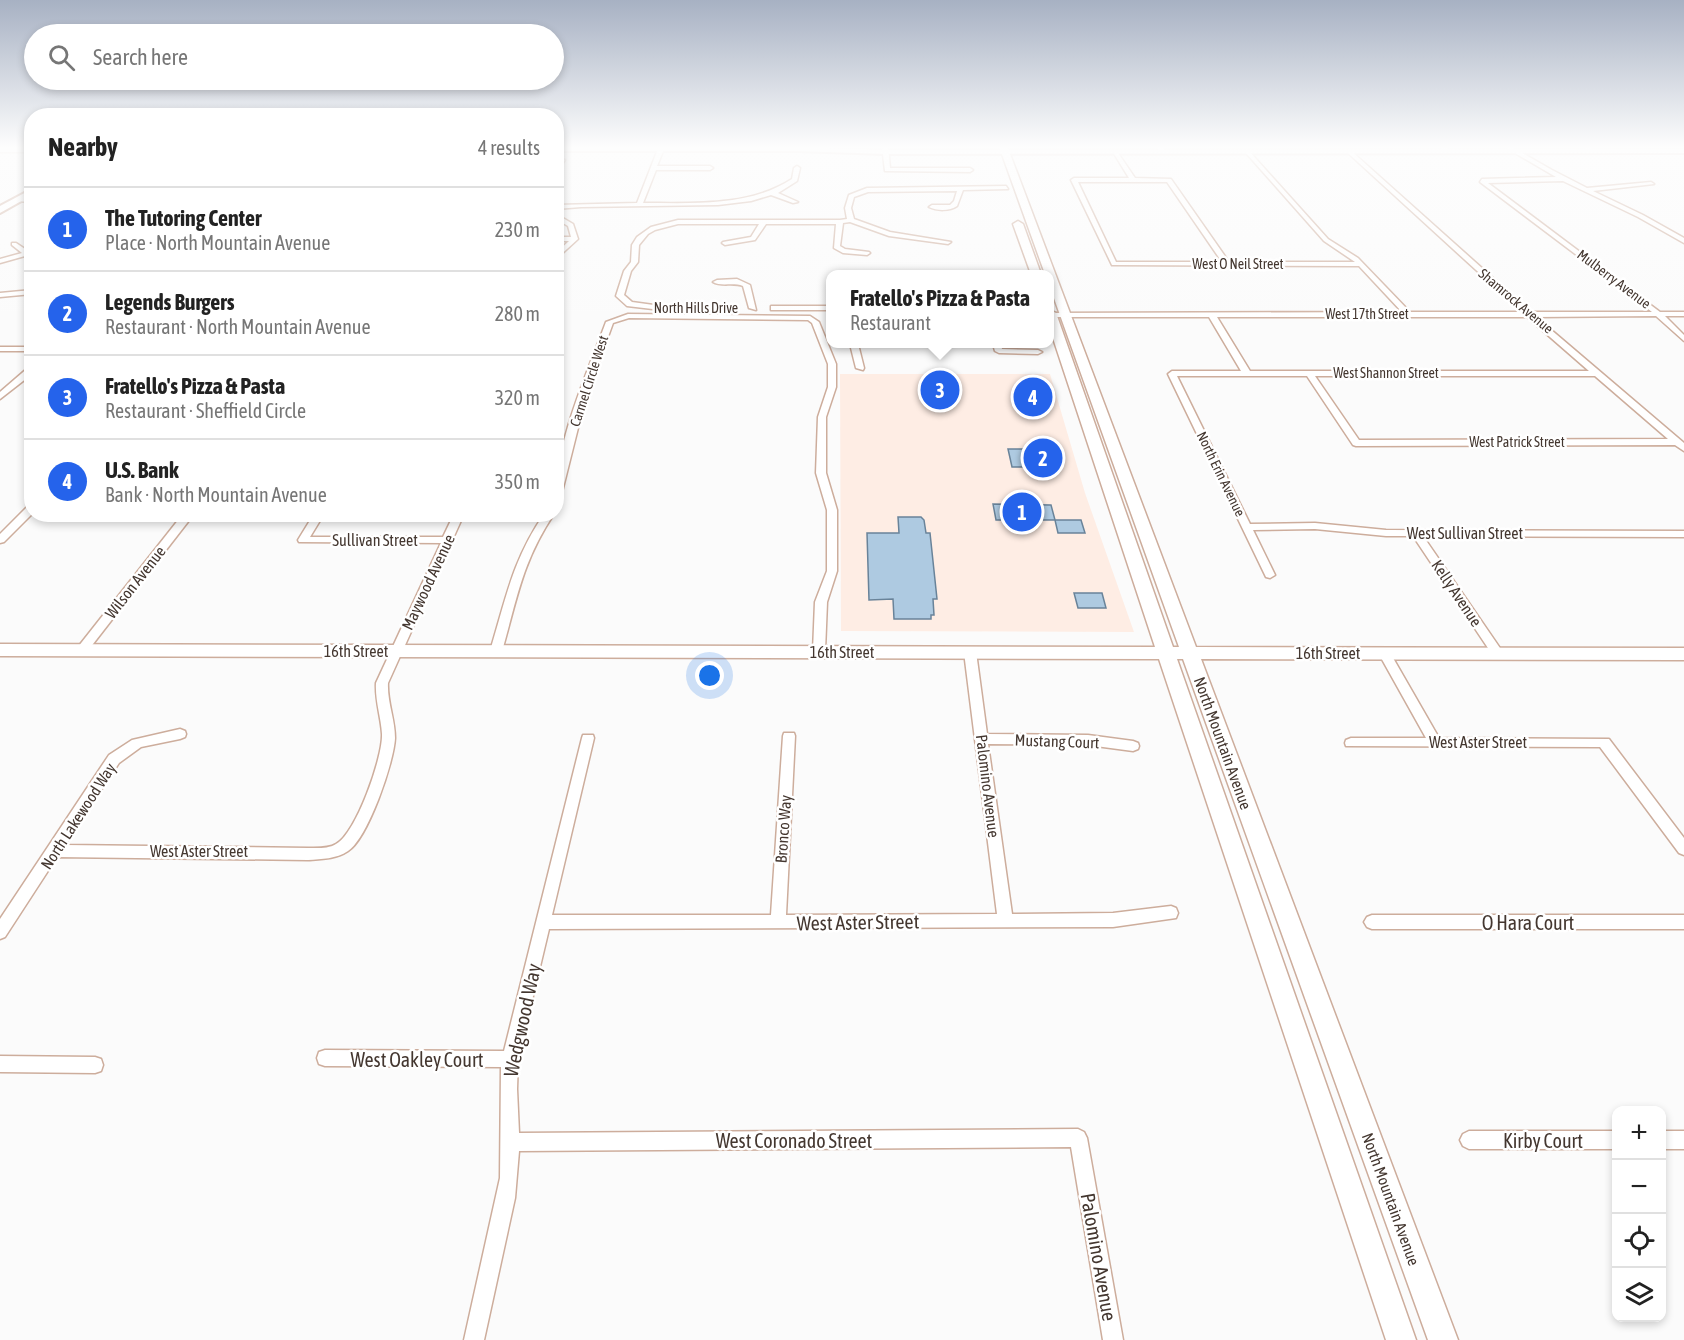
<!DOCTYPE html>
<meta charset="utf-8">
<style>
:root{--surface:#fff;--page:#f2f2f2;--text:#222;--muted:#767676;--line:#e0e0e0;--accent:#2563eb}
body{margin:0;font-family:"Asap Condensed",sans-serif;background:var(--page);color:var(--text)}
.controls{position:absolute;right:18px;bottom:18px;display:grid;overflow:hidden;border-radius:12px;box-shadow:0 3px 9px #0003}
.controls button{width:54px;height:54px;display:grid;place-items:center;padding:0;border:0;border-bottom:2px solid var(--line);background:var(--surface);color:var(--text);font:30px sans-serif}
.you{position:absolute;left:710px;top:676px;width:21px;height:21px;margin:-15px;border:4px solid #fff;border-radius:50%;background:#1a73e8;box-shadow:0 0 0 9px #1a73e833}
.badge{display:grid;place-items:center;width:39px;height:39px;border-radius:50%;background:var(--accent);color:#fff;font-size:20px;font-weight:700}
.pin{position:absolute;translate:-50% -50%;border:3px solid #fff;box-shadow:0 2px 6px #0006}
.popup{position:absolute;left:826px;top:270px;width:228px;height:78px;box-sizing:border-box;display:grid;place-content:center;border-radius:12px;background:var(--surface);filter:drop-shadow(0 2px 4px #0005);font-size:20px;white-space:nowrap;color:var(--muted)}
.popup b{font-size:22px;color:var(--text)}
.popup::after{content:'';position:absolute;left:50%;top:100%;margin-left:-12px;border:12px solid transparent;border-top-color:var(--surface)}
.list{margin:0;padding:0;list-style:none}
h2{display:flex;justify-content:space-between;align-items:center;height:78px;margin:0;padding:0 24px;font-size:26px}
h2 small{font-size:20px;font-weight:400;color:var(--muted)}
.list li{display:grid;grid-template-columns:39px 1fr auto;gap:18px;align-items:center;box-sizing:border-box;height:84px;padding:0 24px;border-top:2px solid var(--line)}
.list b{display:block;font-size:22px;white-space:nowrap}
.list p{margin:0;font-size:20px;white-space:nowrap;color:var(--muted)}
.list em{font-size:20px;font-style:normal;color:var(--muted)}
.icon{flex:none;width:33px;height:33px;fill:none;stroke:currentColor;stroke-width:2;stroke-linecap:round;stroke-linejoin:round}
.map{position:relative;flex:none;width:1684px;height:1340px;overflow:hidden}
.search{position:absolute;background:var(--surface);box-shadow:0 3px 9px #0003;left:24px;top:24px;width:540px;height:66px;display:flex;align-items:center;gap:15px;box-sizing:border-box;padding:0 21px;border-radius:33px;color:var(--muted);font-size:22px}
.panel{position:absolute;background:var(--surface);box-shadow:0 3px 9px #0003;left:24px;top:108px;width:540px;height:414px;border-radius:24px}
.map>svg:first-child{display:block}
.built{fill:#feede4}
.building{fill:#aecae1;stroke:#698399;stroke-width:1.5}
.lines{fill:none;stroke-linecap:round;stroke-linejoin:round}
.minor-casing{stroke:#cdad9c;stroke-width:3}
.secondary-casing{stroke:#cdad9c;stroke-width:4}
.primary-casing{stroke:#cdad9c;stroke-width:3}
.minor{fill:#fff;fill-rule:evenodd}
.secondary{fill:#fff;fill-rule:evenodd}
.primary{fill:#fff;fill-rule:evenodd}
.labels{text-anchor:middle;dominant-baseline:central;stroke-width:5;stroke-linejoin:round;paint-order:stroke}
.far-street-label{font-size:14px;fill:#443730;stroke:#fff}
.street-label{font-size:16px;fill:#443730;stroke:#fff}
.near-street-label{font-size:20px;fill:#443730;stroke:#fff}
</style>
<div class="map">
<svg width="1684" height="1340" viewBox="0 0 1684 1340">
<rect width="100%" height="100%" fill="#fbfbfb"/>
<!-- built -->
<g class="built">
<path d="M 1190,146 L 1388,146 L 1391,148 L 1192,148 Z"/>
<path d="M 840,374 L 1050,374 L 1085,493 L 1134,632 L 841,631 Z"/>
</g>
<!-- building -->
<g class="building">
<path d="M 1016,384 L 1042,384 L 1050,410 L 1022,410 Z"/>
<path d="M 1008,449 L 1055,449 L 1061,467 L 1012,467 Z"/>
<path d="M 993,504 L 1051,505 L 1055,520 L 1081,520 L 1085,533 L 1058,533 L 1055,520 L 996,520 Z"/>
<path d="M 898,517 L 921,517 L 924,520 L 926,533 L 930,533 L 937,599 L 933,599 L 934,615 L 931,615 L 931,619 L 894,619 L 893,599 L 869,600 L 867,533 L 899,533 Z"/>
<path d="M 1074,593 L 1102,593 L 1106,608 L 1078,608 Z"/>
</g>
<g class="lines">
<defs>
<g id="minor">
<path d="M 882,146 L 888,146 L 890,168 L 970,168 L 973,170 L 970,172 L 885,171 Z"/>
<path d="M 1156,146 L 1162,146 L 1165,153 L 1161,153 Z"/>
<path d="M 1437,146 L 1444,146 L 1451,151 L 1446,152 Z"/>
<path d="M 1503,146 L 1510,146 L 1552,170 L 1587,188 L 1651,182 L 1654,184 L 1593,191 L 1643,215 L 1684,238 L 1684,243 L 1638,217 L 1563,181 L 1488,183 L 1660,312 L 1684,312 L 1684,316 L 1665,316 L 1684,335 L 1684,341 L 1656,316 L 1536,317 L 1684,443 L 1684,451 L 1675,445 L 1356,446 L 1353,445 L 1307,376 L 1177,376 L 1250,524 L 1315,523 L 1386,530 L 1684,531 L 1684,537 L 1423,536 L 1502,651 L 1504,654 L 1502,657 L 1494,657 L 1413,536 L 1386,536 L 1315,529 L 1253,530 L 1275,575 L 1270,578 L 1266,577 L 1168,374 L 1172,371 L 1241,371 L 1209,317 L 1050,317 L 1050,313 L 1402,312 L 1359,266 L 1112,265 L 1071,180 L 1074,178 L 1129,178 L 1113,152 L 1116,150 L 1135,178 L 1171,179 L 1229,262 L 1355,262 L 1324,241 L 1246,153 L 1248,150 L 1328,239 L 1358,258 L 1410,312 L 1522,312 L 1348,153 L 1350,150 L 1531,312 L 1652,312 L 1480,182 L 1482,179 L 1556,177 ZM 1078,182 L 1167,182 L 1222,262 L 1116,262 ZM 1217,317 L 1527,317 L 1589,371 L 1250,371 ZM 1315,376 L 1595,376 L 1668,439 L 1359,440 Z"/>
<path d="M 1582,146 L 1589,146 L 1596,151 L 1591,152 Z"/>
<path d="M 661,147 L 664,149 L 657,166 L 710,166 L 713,168 L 710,170 L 656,170 L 643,203 C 693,203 749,207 792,179 L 794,168 L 797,166 L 800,168 L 797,181 L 778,193 L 798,202 L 793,203 L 771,195 L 751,201 L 718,205 L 581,207 L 556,209 L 556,205 L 637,203 L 658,149 Z"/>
<rect x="0" y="148" width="32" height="4"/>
<path d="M 560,159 L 565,160 L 556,172 L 556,164 Z"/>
<path d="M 1006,186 L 1008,189 L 963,190 L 957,206 C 950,211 937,211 929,207 L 932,205 L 950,205 L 954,201 L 957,191 L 868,192 L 854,197 L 851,208 L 854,219 L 890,232 L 951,242 L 948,244 L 889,236 L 850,222 L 843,223 L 840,246 L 845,249 L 869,252 L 870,253 L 867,255 L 843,253 L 834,248 L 836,224 L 766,224 L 755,240 L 725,245 L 722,243 L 723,242 L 751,237 L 759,224 L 678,224 L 655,230 L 648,234 L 639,245 L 638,262 L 631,271 L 624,295 L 632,302 L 661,306 L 665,308 L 661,310 L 627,306 L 616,296 L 624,271 L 631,262 L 632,245 L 637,237 L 651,227 L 678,220 L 840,220 L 847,219 L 845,208 L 849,195 L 867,188 Z"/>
<path d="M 17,198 L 32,198 L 32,202 L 15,201 Z"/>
<path d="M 556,214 L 573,224 L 578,239 L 556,259 L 556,253 L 569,241 L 556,241 L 556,237 L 571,237 L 568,226 L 556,219 Z"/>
<path d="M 12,243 L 16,243 L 28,251 L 32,250 L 32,254 L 0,263 L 0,259 L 22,253 L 12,245 Z"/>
<path d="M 737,279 L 750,285 L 756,310 L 749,308 L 743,286 C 733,282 721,287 713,282 L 717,280 Z"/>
<path d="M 32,290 L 32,294 L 0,297 L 0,293 Z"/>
<rect x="771" y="306" width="59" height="4"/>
<path d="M 628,314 L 810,316 L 819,322 L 836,364 L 836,387 L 826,417 L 826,473 L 837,510 L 837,571 L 827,602 L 825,651 L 823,654 L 819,655 L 813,651 L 815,602 L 827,571 L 827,510 L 816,473 L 818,417 L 828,387 L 828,364 L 812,323 L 808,320 L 629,318 L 613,323 L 585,400 L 561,496 L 556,499 C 556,441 586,376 606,322 Z"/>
<path d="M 850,344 L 858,344 L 864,368 L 863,370 L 856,368 Z"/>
<path d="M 993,344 L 1001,344 L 1002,349 L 1038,350 L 1042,352 L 1038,354 L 999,353 L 995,351 Z"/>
<rect x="0" y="347" width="32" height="4"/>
<path d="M 29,367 L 32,367 L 32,374 L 0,399 L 0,392 Z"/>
<path d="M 32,505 L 32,514 L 4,542 L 0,543 L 0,534 L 28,506 Z"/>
<path d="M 183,514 L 194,514 L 86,653 L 78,653 L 76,650 L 78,647 Z"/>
<path d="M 314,514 L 324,514 L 310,537 L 443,537 L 454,514 L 464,514 L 388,683 C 387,702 395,719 395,738 C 394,762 368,838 348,851 C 336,859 322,859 308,860 L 57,857 L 5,937 L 0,939 L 0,919 L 109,755 L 132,740 L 180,729 L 185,731 L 186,734 L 185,737 L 180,739 L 141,747 L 119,763 L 65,845 L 308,848 C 317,848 328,849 336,844 C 356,834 383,757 382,734 C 381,717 375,701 376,683 L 441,543 L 299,542 L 298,540 Z"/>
<path d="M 544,514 L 554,514 C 522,562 517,599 502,651 L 496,655 L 492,654 L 490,651 C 506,599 512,561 544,514 Z"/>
<path d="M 970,648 L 976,652 L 987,734 L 1088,735 L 1133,741 L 1138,743 L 1139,746 L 1138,749 L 1133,751 L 1088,745 L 988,744 L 1012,914 L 1113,913 L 1171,906 L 1176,908 L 1178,913 L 1176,918 L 1113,927 L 549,929 L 518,1059 L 517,1089 L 519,1133 L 1078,1129 L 1084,1132 L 1087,1138 L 1123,1340 L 1103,1340 L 1071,1147 L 519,1151 L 515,1198 L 484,1340 L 464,1340 L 500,1178 L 501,1067 L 325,1066 L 319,1064 L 317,1058 L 319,1052 L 325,1050 L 504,1051 L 582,738 L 583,735 L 593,735 L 594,738 L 552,915 L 771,915 L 783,736 L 784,733 L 794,733 L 795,736 L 786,915 L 997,914 L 964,652 Z"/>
<path d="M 1385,650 L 1389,651 L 1439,738 L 1609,739 L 1684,838 L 1684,855 L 1679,853 L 1600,747 L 1346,746 L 1345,743 L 1346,740 L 1351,738 L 1426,738 L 1379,654 Z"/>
<path d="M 1372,915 L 1684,915 L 1684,929 L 1372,929 L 1367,927 L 1364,922 L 1367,917 Z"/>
<path d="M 0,1056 L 95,1057 L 101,1059 L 103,1065 L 101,1071 L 95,1073 L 0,1072 Z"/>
<path d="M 1469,1131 L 1616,1131 L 1616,1149 L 1469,1149 L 1463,1146 L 1460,1140 L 1463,1134 Z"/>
<rect x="1662" y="1131" width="22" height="18"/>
</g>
<g id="secondary">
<path d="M 556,147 L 798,147 L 885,150 L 1684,149 L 1684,153 L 885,154 L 798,151 L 556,151 Z"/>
<path d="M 32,189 L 32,195 L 0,213 L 0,206 Z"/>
</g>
<g id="primary">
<path d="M 999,146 L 1007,146 L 1196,647 L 1684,648 L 1684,660 L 1201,659 L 1458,1340 L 1428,1340 L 1183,659 L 1177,659 L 1416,1340 L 1386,1340 L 1159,659 L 0,656 L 0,644 L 1155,647 L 1050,329 L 1050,310 L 1056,313 L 1173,647 L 1179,647 L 1050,287 L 1050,274 L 1045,274 Z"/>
<path d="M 1018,221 L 1023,224 L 1041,274 L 1031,274 L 1013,224 Z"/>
</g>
</defs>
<!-- minor casing -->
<use href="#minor" class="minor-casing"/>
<!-- secondary casing -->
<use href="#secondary" class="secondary-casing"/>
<!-- primary casing -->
<use href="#primary" class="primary-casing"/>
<!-- minor -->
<use href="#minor" class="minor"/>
<!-- secondary -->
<use href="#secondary" class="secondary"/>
<!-- primary -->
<use href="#primary" class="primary"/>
</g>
<!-- sky -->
<linearGradient id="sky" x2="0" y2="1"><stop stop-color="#a7b1c3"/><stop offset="0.44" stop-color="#fdfdfd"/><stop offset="1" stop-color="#fdfdfd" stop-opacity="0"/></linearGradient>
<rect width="1684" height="334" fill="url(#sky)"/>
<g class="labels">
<!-- far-street labels -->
<g class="far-street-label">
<text x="1238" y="264">West O Neil Street</text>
<text transform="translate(1614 279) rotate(37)">Mulberry Avenue</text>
<text transform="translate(1516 301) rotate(40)">Shamrock Avenue</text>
<text x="696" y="308">North Hills Drive</text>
<text x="1367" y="314">West 17th Street</text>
<text x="1386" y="373">West Shannon Street</text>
<text transform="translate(589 381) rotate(-72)">Carmel Circle West</text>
<text x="1517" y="442">West Patrick Street</text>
<text transform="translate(1221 474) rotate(64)">North Erin Avenue</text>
</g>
<!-- street labels -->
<g class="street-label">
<text x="1465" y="533">West Sullivan Street</text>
<text x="375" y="540">Sullivan Street</text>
<text transform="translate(135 582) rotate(-52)">Wilson Avenue</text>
<text transform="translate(428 582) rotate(-65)">Maywood Avenue</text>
<text transform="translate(1457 593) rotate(56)">Kelly Avenue</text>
<text x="356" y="651">16th Street</text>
<text x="842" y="652">16th Street</text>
<text x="1328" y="653">16th Street</text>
<text transform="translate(1057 741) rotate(2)">Mustang Court</text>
<text x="1478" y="742">West Aster Street</text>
<text transform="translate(1223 743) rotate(70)">North Mountain Avenue</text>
<text transform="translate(988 786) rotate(83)">Palomino Avenue</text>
<text transform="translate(78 816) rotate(-57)">North Lakewood Way</text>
<text transform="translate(783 829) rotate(-86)">Bronco Way</text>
<text x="199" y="851">West Aster Street</text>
<text transform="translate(1391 1199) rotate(70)">North Mountain Avenue</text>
</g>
<!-- near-street labels -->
<g class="near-street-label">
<text transform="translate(858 922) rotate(-1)">West Aster Street</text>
<text x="1528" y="922">O Hara Court</text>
<text transform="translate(522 1020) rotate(-78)">Wedgwood Way</text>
<text x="417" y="1059">West Oakley Court</text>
<text x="794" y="1140">West Coronado Street</text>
<text x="1543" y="1140">Kirby Court</text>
<text transform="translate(1099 1257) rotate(80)">Palomino Avenue</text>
</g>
</g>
</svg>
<div class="controls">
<button>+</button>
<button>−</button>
<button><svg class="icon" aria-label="locate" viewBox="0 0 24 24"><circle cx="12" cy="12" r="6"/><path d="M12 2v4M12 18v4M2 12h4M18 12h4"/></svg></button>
<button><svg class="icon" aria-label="layers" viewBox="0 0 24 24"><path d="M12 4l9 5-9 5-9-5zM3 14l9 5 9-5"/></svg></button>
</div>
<div class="you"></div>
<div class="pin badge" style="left:1022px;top:512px">1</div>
<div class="pin badge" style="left:1043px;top:458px">2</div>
<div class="pin badge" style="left:940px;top:390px">3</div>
<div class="popup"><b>Fratello's Pizza &amp; Pasta</b>Restaurant</div>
<div class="pin badge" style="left:1033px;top:397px">4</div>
<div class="search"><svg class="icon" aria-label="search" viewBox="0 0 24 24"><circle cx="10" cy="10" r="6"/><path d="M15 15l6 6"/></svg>Search here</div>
<section class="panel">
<h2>Nearby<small>4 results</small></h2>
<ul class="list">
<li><span class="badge">1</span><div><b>The Tutoring Center</b><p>Place · North Mountain Avenue</p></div><em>230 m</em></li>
<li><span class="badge">2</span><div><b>Legends Burgers</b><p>Restaurant · North Mountain Avenue</p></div><em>280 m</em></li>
<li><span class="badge">3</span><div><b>Fratello's Pizza &amp; Pasta</b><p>Restaurant · Sheffield Circle</p></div><em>320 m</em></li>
<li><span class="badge">4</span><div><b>U.S. Bank</b><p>Bank · North Mountain Avenue</p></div><em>350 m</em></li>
</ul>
</section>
</div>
